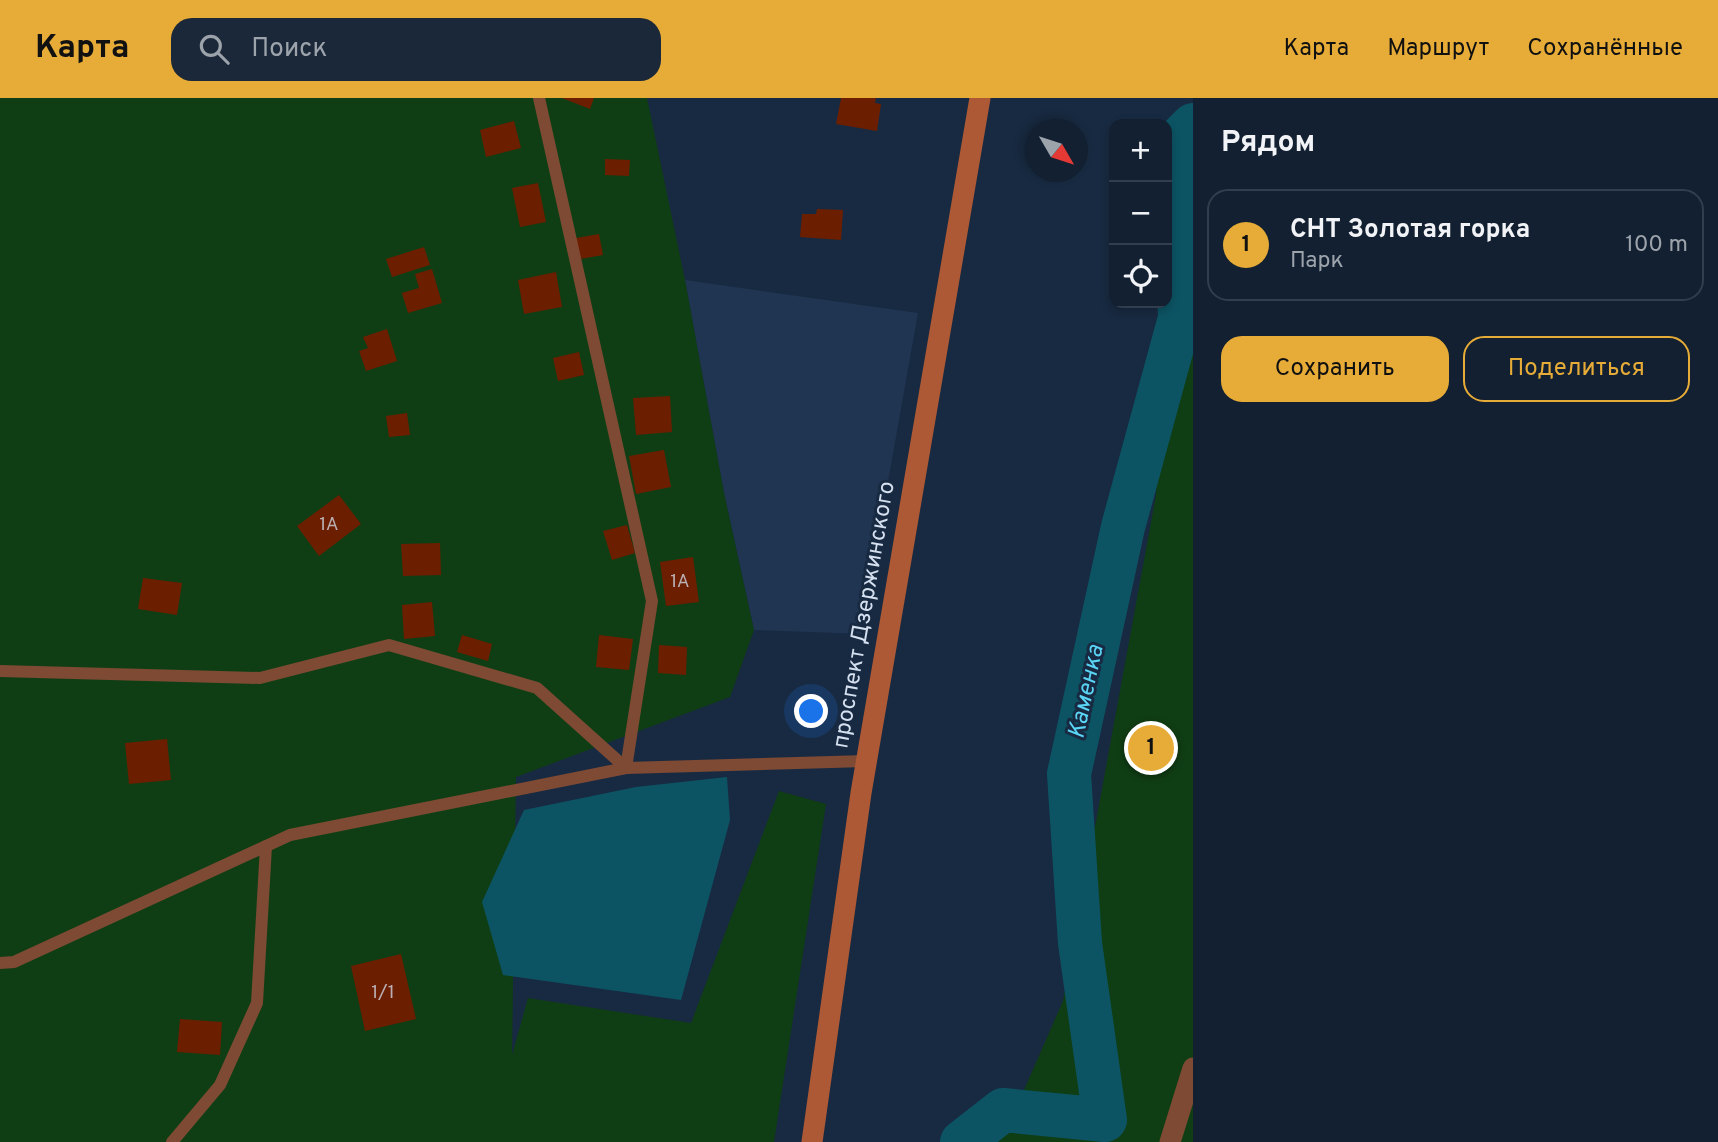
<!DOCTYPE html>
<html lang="ru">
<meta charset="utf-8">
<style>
:root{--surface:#122031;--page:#1b2839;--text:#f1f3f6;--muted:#9ca3ab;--line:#313e4d;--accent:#e7ac37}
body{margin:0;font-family:Overpass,sans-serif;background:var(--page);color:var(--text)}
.controls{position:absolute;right:21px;top:21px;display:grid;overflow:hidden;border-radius:14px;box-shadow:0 4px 10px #0003}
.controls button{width:63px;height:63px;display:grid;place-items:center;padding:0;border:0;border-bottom:2px solid var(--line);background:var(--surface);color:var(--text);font:35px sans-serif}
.compass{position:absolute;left:1025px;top:21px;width:63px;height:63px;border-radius:50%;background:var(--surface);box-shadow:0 4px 10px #0003;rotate:129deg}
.you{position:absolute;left:812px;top:614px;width:24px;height:24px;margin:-18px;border:5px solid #fff;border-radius:50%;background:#1a73e8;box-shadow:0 0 0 10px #1a73e833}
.badge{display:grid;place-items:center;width:46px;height:46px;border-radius:50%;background:var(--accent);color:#111;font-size:23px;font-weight:700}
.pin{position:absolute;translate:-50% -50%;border:4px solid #fff;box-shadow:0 2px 7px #0006}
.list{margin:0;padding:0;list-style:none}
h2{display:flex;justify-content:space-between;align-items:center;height:91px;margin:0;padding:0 28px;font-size:30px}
h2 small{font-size:23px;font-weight:400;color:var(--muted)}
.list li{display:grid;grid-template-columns:46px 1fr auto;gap:21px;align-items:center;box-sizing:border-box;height:112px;margin:0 14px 14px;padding:0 14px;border:2px solid var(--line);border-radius:21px}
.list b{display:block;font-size:26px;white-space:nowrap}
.list p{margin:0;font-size:23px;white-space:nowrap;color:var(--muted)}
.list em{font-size:23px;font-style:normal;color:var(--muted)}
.actions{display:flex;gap:14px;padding:21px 28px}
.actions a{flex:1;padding:16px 0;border:2px solid var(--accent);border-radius:21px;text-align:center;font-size:24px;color:var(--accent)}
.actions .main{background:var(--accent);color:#111}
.icon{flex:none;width:38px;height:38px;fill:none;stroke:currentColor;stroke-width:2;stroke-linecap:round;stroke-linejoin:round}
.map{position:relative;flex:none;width:1193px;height:1044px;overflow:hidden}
header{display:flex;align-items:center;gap:42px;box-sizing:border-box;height:98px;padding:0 35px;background:var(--accent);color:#111}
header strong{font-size:33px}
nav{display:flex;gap:38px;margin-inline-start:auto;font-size:24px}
.search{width:490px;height:63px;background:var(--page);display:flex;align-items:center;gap:18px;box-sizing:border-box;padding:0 24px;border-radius:21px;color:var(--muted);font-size:26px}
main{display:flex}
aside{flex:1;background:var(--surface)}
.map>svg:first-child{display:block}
.built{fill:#203551}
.green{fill:#103e14}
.water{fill:#0c5464}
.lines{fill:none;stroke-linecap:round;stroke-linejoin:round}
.river{stroke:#0c5464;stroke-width:44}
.building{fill:#6c1e00}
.lane{stroke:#7e4a34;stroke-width:12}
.street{stroke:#7e4a34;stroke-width:21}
.secondary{stroke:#ad5935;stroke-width:21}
.labels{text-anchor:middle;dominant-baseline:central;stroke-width:6;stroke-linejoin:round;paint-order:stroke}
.number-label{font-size:19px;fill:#baafb3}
.street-label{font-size:23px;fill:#d4dfef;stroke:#182a41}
.water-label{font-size:24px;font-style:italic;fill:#5ad5f6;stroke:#182a41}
</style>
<header>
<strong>Карта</strong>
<div class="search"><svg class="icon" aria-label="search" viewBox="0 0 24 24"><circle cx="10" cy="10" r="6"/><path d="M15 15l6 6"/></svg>Поиск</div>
<nav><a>Карта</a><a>Маршрут</a><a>Сохранённые</a></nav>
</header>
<main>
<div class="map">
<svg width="1193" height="1044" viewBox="0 0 1193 1044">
<rect width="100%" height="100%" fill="#182a41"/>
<!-- built -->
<path class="built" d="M 685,182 L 918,215 L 861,536 L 754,532 L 724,395 Z"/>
<!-- green -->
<g class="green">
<path d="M 0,0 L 647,0 L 685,182 L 724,395 L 754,532 L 730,599 L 516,679 L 512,957 L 528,900 L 691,925 L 779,693 L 826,706 L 774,1044 L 0,1044 Z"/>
<path d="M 1193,20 L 1193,1044 L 984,1044 L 1024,992 L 1063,903 L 1156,397 L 1173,37 Z"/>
</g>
<!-- water -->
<path class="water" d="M 727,679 L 730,722 L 681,902 L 503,877 L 482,804 L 524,712 L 636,689 Z"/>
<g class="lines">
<!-- river -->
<path class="river" d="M 962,1044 L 1003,1012 L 1105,1022 L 1080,845 L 1069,676 L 1123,429 L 1180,220 L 1175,45 L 1193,27"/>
</g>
<!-- building -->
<g class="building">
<path d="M 562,0 L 594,0 L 590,11 Z"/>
<path d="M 841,0 L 876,0 L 875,5 L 881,6 L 877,33 L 836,26 Z"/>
<path d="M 514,23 L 521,50 L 486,59 L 480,32 Z"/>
<path d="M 605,61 L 630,62 L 629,78 L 605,77 Z"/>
<path d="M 538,85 L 546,124 L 520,129 L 512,90 Z"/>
<path d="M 817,111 L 843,112 L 841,142 L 800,139 L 802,116 L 816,116 Z"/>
<path d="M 599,136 L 603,157 L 580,161 L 576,140 Z"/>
<path d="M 424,149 L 430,167 L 392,179 L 386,161 Z"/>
<path d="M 432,171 L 442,205 L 408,215 L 402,195 L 419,190 L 415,176 Z"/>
<path d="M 556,174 L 562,209 L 524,216 L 518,182 Z"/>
<path d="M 387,231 L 397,263 L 366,273 L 359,253 L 368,250 L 363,239 Z"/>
<path d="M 579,254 L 584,277 L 558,283 L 553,260 Z"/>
<path d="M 670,298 L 672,334 L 636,337 L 633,300 Z"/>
<path d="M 407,315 L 410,337 L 389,339 L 386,318 Z"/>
<path d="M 664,352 L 671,389 L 636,396 L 629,358 Z"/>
<path d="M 339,397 L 361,426 L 319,458 L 297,428 Z"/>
<path d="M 627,427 L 635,455 L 612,462 L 603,433 Z"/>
<path d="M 440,445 L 441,477 L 403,478 L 401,446 Z"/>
<path d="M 693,459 L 699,504 L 666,508 L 660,464 Z"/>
<path d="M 143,480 L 182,485 L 177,517 L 138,511 Z"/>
<path d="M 432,504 L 435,538 L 404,541 L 402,507 Z"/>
<path d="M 462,537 L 492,546 L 488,563 L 457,554 Z"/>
<path d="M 599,537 L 633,541 L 629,572 L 596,569 Z"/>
<path d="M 659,547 L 687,549 L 686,577 L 658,575 Z"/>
<path d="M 167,641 L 171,682 L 129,686 L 125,645 Z"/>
<path d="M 401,856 L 416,921 L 365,933 L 351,868 Z"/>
<path d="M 180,921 L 222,924 L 220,957 L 177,954 Z"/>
</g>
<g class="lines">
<!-- lane -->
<g class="lane">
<path d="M 539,0 L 652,503 L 626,670"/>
<path d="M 0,573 L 260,580 L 389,547 L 537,590 L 626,670"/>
<path d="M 0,865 L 14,864 L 290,737 L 626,670 L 866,663"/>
<path d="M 172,1044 L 220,987 L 257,905 L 266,748"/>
</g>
<!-- street -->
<path class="street" d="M 1170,1044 L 1193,970"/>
<!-- secondary -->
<path class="secondary" d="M 812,1044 L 861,695 L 980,0"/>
</g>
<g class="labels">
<!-- number labels -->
<g class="number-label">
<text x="329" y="427">1А</text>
<text x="680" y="484">1А</text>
<text x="383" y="895">1/1</text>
</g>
<!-- street labels -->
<g class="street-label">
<text transform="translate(865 517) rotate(-80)">проспект Дзержинского</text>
</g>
<!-- water labels -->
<g class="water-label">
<text transform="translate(1087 594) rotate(-78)">Каменка</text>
</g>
</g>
</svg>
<div class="controls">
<button>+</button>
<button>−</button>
<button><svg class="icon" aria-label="locate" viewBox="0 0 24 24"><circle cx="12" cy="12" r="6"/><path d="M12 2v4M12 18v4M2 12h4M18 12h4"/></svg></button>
</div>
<svg class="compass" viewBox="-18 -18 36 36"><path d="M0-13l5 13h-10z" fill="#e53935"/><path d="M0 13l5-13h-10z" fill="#9ca3ab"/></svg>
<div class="you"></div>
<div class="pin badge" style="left:1151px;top:650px">1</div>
</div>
<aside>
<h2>Рядом<small></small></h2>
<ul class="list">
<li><span class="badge">1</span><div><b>СНТ Золотая горка</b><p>Парк</p></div><em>100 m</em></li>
</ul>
<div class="actions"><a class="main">Сохранить</a><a>Поделиться</a></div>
</aside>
</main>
